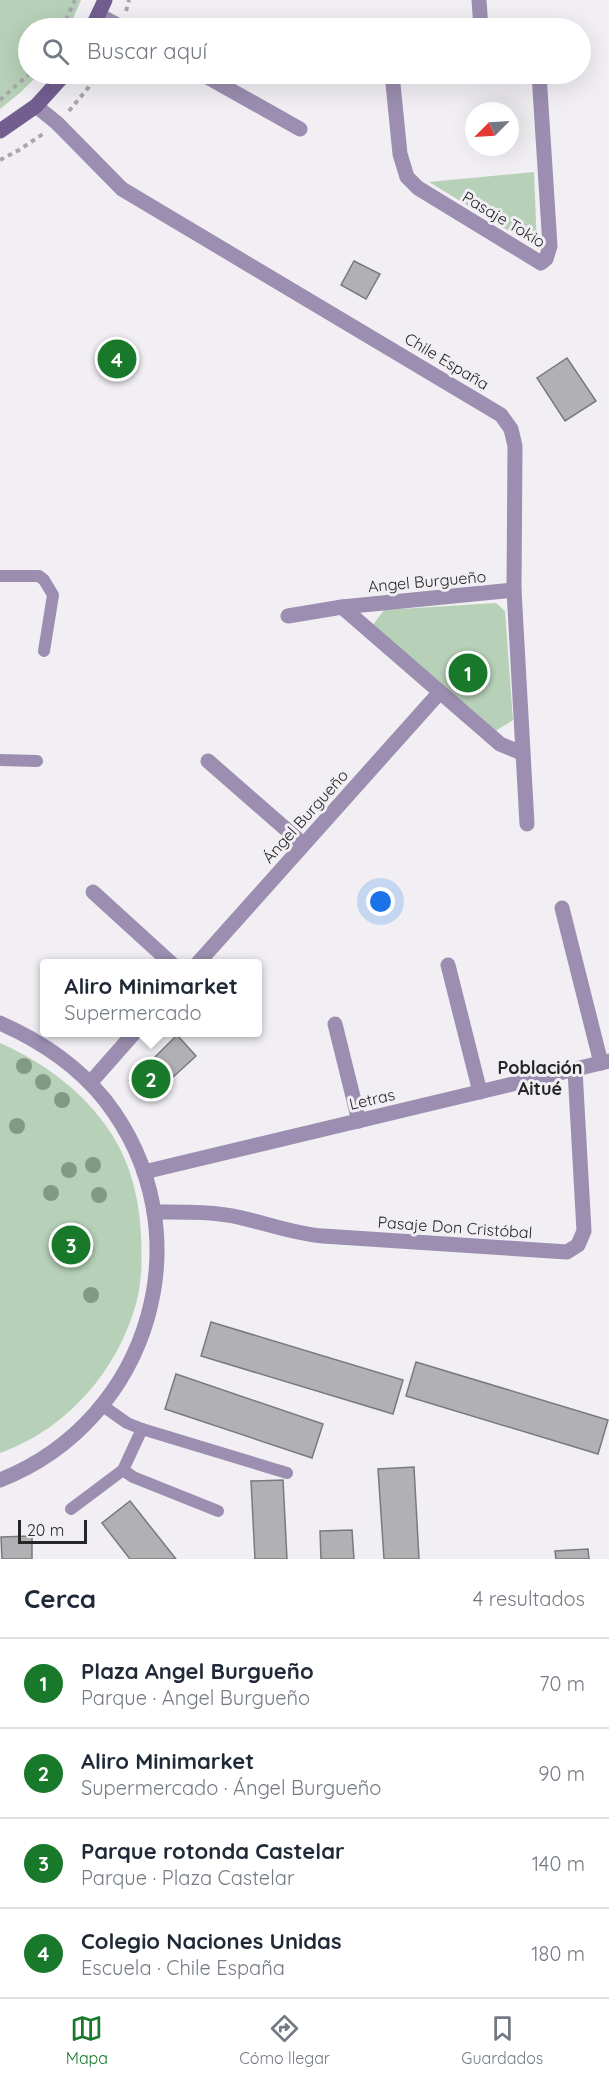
<!DOCTYPE html>
<html lang="es">
<meta charset="utf-8">
<style>
:root{--surface:#fff;--page:#f6f6f7;--text:#1f2937;--muted:#747a83;--line:#e0e1e3;--accent:#18792b}
body{margin:0;font-family:Quicksand,sans-serif;background:var(--page);color:var(--text)}
.compass{position:absolute;left:465px;top:102px;width:54px;height:54px;border-radius:50%;background:var(--surface);box-shadow:0 6px 24px #0002;rotate:246deg}
.scale{position:absolute;left:18px;bottom:15px;width:69px;box-sizing:border-box;padding-left:6px;border:3px solid #262627;border-top:0;font-size:16px;line-height:21px;white-space:nowrap;color:#262627;-webkit-text-stroke:4px #f1eff3;paint-order:stroke}
.you{position:absolute;left:381px;top:902px;width:21px;height:21px;margin:-15px;border:4px solid #fff;border-radius:50%;background:#1a73e8;box-shadow:0 0 0 9px #1a73e833}
.badge{display:grid;place-items:center;width:39px;height:39px;border-radius:50%;background:var(--accent);color:#fff;font-size:20px;font-weight:700}
.pin{position:absolute;translate:-50% -50%;border:3px solid #fff;box-shadow:0 2px 6px #0006}
.popup{position:absolute;left:40px;top:959px;width:222px;height:78px;box-sizing:border-box;display:grid;place-content:center;border-radius:6px;background:var(--surface);filter:drop-shadow(0 2px 4px #0005);font-size:20px;white-space:nowrap;color:var(--muted)}
.popup b{font-size:22px;color:var(--text)}
.popup::after{content:'';position:absolute;left:50%;top:100%;margin-left:-12px;border:12px solid transparent;border-top-color:var(--surface)}
.list{margin:0;padding:0;list-style:none}
h2{display:flex;justify-content:space-between;align-items:center;height:78px;margin:0;padding:0 24px;font-size:26px}
h2 small{font-size:20px;font-weight:400;color:var(--muted)}
.list li{display:grid;grid-template-columns:39px 1fr auto;gap:18px;align-items:center;box-sizing:border-box;height:90px;padding:0 24px;border-top:2px solid var(--line)}
.list b{display:block;font-size:22px;white-space:nowrap}
.list p{margin:0;font-size:20px;white-space:nowrap;color:var(--muted)}
.list em{font-size:20px;font-style:normal;color:var(--muted)}
.icon{flex:none;width:33px;height:33px;fill:none;stroke:currentColor;stroke-width:2;stroke-linecap:round;stroke-linejoin:round}
.map{position:relative;flex:none;width:609px;height:1559px;overflow:hidden}
.search{position:absolute;background:var(--surface);box-shadow:0 6px 24px #0002;left:18px;right:18px;top:18px;height:66px;display:flex;align-items:center;gap:15px;box-sizing:border-box;padding:0 21px;border-radius:33px;color:var(--muted);font-size:22px}
.sheet{height:438px;background:var(--surface)}
nav{display:flex;justify-content:space-around;align-items:center;box-sizing:border-box;height:84px;border-top:2px solid var(--line);background:var(--surface);font-size:16px;color:var(--muted)}
nav a{display:grid;justify-items:center;gap:3px}
nav .on{color:var(--accent)}
.map>svg:first-child{display:block}
.green{fill:#b6d1b7}
.building{fill:#b1b0b3;stroke:#7a797c;stroke-width:1.5}
.lines{fill:none;stroke-linecap:round;stroke-linejoin:round}
.path{stroke:#a8a6a9;stroke-width:4;stroke-dasharray:4.5 4.5;stroke-linecap:butt}
.lane{stroke:#9b8eb0;stroke-width:12}
.street{stroke:#9b8eb0;stroke-width:15}
.secondary{stroke:#735e90;stroke-width:15}
.tree{fill:#809a84}
.labels{text-anchor:middle;dominant-baseline:central;stroke-width:6;stroke-linejoin:round;paint-order:stroke}
.street-label{font-size:16px;fill:#262627;stroke:#f1eff3}
.neighbourhood-label{font-size:18px;font-weight:bold;fill:#262627;stroke:#f1eff3}
</style>
<div class="map">
<svg width="609" height="1559" viewBox="0 0 609 1559">
<rect width="100%" height="100%" fill="#f1eff3"/>
<!-- green -->
<g class="green">
<path d="M 0,0 L 81,0 L 69,28 L 28,28 L 28,74 L 39,74 L 21,92 L 0,109 Z"/>
<path d="M 534,172 L 537,248 L 429,182 Z"/>
<path d="M 496,603 L 505,611 L 513,720 L 494,732 L 372,626 L 384,610 Z"/>
<path d="M 0,1043 C 45,1063 84,1092 111,1133 C 131,1164 140,1201 141,1237 C 142,1258 142,1279 137,1300 C 119,1369 68,1429 0,1453 Z"/>
</g>
<!-- building -->
<g class="building">
<path d="M 354,261 L 380,274 L 366,299 L 341,285 Z"/>
<path d="M 567,358 L 596,401 L 565,421 L 537,378 Z"/>
<path d="M 177,1035 L 196,1056 L 172,1078 L 154,1058 Z"/>
<path d="M 154,1058 L 172,1078 L 148,1100 L 129,1080 Z"/>
<path d="M 211,1322 L 403,1380 L 393,1414 L 201,1356 Z"/>
<path d="M 416,1362 L 608,1420 L 598,1454 L 406,1396 Z"/>
<path d="M 176,1374 L 323,1424 L 312,1458 L 165,1409 Z"/>
<path d="M 414,1467 L 419,1559 L 384,1559 L 378,1469 Z"/>
<path d="M 283,1480 L 287,1559 L 255,1559 L 251,1481 Z"/>
<path d="M 130,1501 L 176,1559 L 130,1559 L 102,1523 Z"/>
<path d="M 352,1530 L 354,1559 L 321,1559 L 320,1531 Z"/>
<path d="M 32,1536 L 32,1559 L 2,1559 L 1,1537 Z"/>
<path d="M 588,1549 L 589,1559 L 556,1559 L 555,1551 Z"/>
</g>
<g class="lines">
<!-- path -->
<g class="path">
<path d="M 126,11 L 129,0"/>
<path d="M 62,28 L 75,0"/>
<path d="M 0,100 L 29,74"/>
<path d="M 69,111 L 88,88 L 97,74"/>
<path d="M 0,160 L 19,150 L 43,134"/>
</g>
<!-- lane -->
<g class="lane">
<path d="M 0,576 L 39,576 L 44,580 L 53,595 L 44,651"/>
<path d="M 0,760 L 37,761"/>
<path d="M 103,1406 L 127,1423 L 142,1429 L 287,1473"/>
<path d="M 142,1429 L 123,1470 L 133,1477 L 218,1511"/>
<path d="M 71,1509 L 123,1470"/>
</g>
<!-- street -->
<g class="street">
<path d="M 479,0 L 481,28"/>
<path d="M 99,15 L 123,28"/>
<path d="M 202,74 L 300,129"/>
<path d="M 392,74 L 400,154 L 407,177 L 418,188 L 541,263 L 546,259 L 550,246 L 539,74"/>
<path d="M 36,106 L 57,123 L 122,189 L 501,415 L 511,429 L 515,446 L 514,590 L 527,824"/>
<path d="M 342,607 L 500,744 L 522,753"/>
<path d="M 288,616 L 342,607 L 514,590"/>
<path d="M 208,761 L 303,844"/>
<path d="M 93,892 L 172,964"/>
<path d="M 562,908 L 601,1063"/>
<path d="M 197,964 L 440,692"/>
<path d="M 448,965 L 480,1092"/>
<path d="M 0,1023 C 41,1041 77,1065 105,1100 C 207,1231 152,1420 0,1480"/>
<path d="M 335,1024 L 359,1121"/>
<path d="M 90,1083 L 135,1032"/>
<path d="M 144,1172 L 609,1061"/>
<path d="M 154,1212 C 183,1212 213,1211 242,1218 C 269,1224 295,1234 323,1236 L 567,1252 L 578,1245 L 584,1231 L 575,1070"/>
</g>
<!-- secondary -->
<g class="secondary">
<path d="M 92,28 L 105,0"/>
<path d="M 0,131 L 36,106 L 65,74"/>
</g>
</g>
<!-- trees -->
<g class="tree">
<circle cx="24" cy="1066" r="8"/>
<circle cx="43" cy="1082" r="8"/>
<circle cx="62" cy="1100" r="8"/>
<circle cx="17" cy="1126" r="8"/>
<circle cx="93" cy="1165" r="8"/>
<circle cx="69" cy="1170" r="8"/>
<circle cx="51" cy="1193" r="8"/>
<circle cx="99" cy="1195" r="8"/>
<circle cx="86" cy="1247" r="8"/>
<circle cx="91" cy="1295" r="8"/>
</g>
<g class="labels">
<!-- street labels -->
<g class="street-label">
<text transform="translate(504 219) rotate(31)">Pasaje Tokio</text>
<text transform="translate(447 361) rotate(31)">Chile España</text>
<text transform="translate(427 581) rotate(-5)">Angel Burgueño</text>
<text transform="translate(305 816) rotate(-48)">Ángel Burgueño</text>
<text transform="translate(372 1099) rotate(-13)">Letras</text>
<text transform="translate(455 1227) rotate(4)">Pasaje Don Cristóbal</text>
</g>
<!-- neighbourhood labels -->
<g class="neighbourhood-label">
<text x="540" y="1067">Población<tspan x="540" dy="21">Aitué</tspan></text>
</g>
</g>
</svg>
<svg class="compass" viewBox="-18 -18 36 36"><path d="M0-13l5 13h-10z" fill="#e53935"/><path d="M0 13l5-13h-10z" fill="#747a83"/></svg>
<div class="scale">20 m</div>
<div class="you"></div>
<div class="pin badge" style="left:468px;top:673px">1</div>
<div class="pin badge" style="left:151px;top:1079px">2</div>
<div class="popup"><b>Aliro Minimarket</b>Supermercado</div>
<div class="pin badge" style="left:71px;top:1245px">3</div>
<div class="pin badge" style="left:117px;top:359px">4</div>
<div class="search"><svg class="icon" aria-label="search" viewBox="0 0 24 24"><circle cx="10" cy="10" r="6"/><path d="M15 15l6 6"/></svg>Buscar aquí</div>
</div>
<section class="sheet">
<h2>Cerca<small>4 resultados</small></h2>
<ul class="list">
<li><span class="badge">1</span><div><b>Plaza Angel Burgueño</b><p>Parque · Angel Burgueño</p></div><em>70 m</em></li>
<li><span class="badge">2</span><div><b>Aliro Minimarket</b><p>Supermercado · Ángel Burgueño</p></div><em>90 m</em></li>
<li><span class="badge">3</span><div><b>Parque rotonda Castelar</b><p>Parque · Plaza Castelar</p></div><em>140 m</em></li>
<li><span class="badge">4</span><div><b>Colegio Naciones Unidas</b><p>Escuela · Chile España</p></div><em>180 m</em></li>
</ul>
</section>
<nav>
<a class="on"><svg class="icon" aria-label="map" viewBox="0 0 24 24"><path d="M3 6l6-2 6 2 6-2v14l-6 2-6-2-6 2zM9 4v14M15 6v14"/></svg>Mapa</a>
<a><svg class="icon" aria-label="directions" viewBox="0 0 24 24"><path d="M12 3l9 9-9 9-9-9zM9 14v-3h6M13 9l2 2-2 2"/></svg>Cómo llegar</a>
<a><svg class="icon" aria-label="saved" viewBox="0 0 24 24"><path d="M7 4h10v16l-5-4-5 4z"/></svg>Guardados</a>
</nav>
